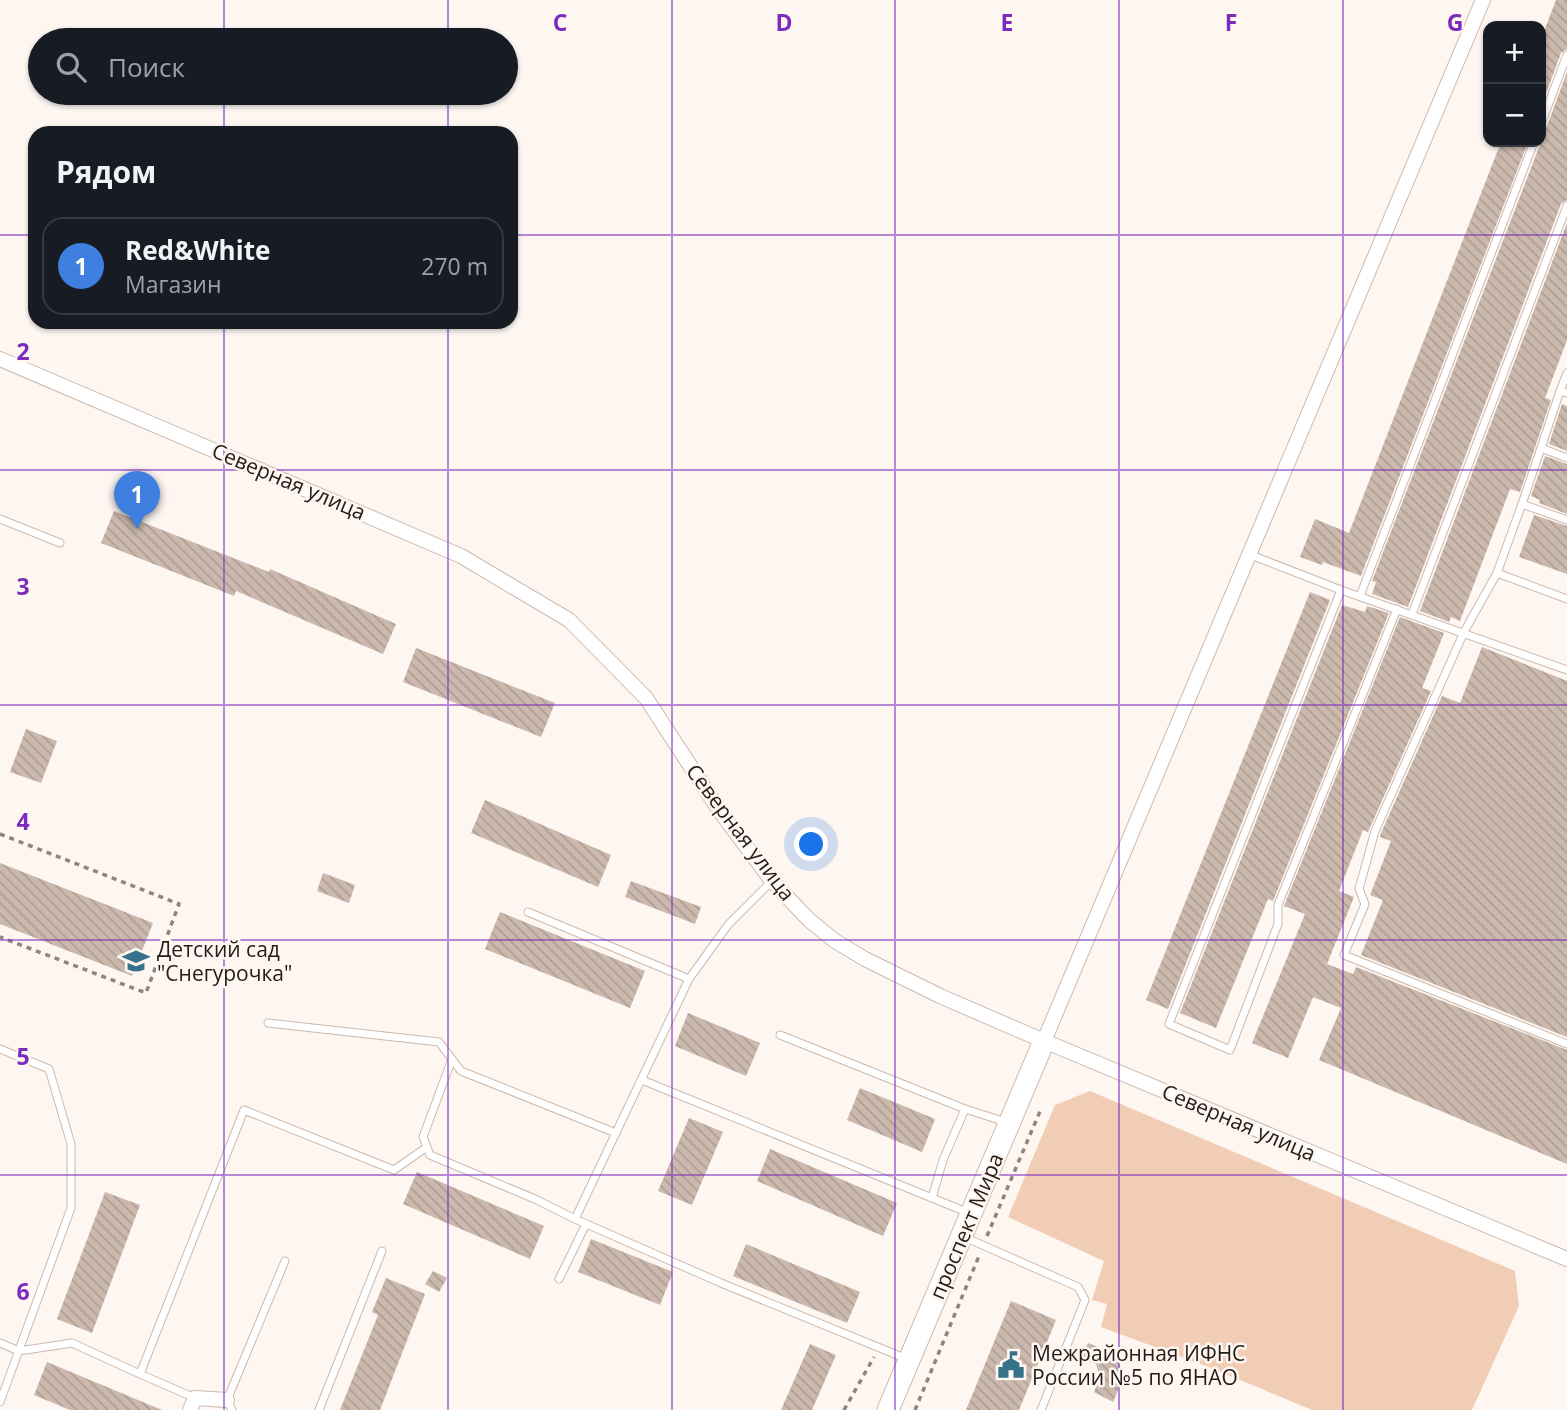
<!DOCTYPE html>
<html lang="ru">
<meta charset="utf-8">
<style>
:root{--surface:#171b24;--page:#242831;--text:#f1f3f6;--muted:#9ea1a6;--line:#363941;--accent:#36738a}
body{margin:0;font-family:"Open Sans",sans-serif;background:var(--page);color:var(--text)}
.controls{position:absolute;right:21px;top:21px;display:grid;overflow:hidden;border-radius:14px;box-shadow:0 2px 5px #0004}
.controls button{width:63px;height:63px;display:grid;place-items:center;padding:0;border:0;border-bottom:2px solid var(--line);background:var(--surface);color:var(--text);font:35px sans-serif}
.you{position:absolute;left:812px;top:845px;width:24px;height:24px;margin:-18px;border:5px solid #fff;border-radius:50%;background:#1a73e8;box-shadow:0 0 0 10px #1a73e833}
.badge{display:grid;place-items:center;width:46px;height:46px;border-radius:50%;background:var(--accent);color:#fff;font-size:23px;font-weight:700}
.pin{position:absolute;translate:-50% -58px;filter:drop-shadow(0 2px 4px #0008)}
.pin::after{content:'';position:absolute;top:37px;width:24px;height:21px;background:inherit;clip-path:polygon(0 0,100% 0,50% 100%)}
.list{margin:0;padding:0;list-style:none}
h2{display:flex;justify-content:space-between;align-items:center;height:91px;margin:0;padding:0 28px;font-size:30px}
h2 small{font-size:23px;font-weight:400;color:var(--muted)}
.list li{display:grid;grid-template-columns:46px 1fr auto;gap:21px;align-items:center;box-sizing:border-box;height:98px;margin:0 14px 14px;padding:0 14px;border:2px solid var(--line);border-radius:21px}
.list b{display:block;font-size:26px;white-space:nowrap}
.list p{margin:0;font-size:23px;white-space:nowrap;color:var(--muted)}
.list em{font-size:23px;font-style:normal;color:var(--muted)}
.icon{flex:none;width:38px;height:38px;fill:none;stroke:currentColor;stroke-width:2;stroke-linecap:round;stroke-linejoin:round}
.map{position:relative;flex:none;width:1567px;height:1410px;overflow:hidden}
.search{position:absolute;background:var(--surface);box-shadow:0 2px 5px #0004;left:28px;top:28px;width:490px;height:77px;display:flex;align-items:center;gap:18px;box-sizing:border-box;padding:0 24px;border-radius:38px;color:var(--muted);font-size:26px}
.panel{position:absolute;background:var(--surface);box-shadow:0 2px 5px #0004;left:28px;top:126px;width:490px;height:203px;border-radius:21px}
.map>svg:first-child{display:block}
.grass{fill:#f2cdb5}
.building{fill:url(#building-back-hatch)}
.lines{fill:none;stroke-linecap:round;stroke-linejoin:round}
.lane-casing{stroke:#ccb9ad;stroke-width:9}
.street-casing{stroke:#ccb9ad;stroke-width:16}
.secondary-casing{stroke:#ccb9ad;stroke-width:23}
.path{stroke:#8d8580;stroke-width:3.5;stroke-dasharray:5 5;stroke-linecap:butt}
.lane{stroke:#fff;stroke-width:7}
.street{stroke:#fff;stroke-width:14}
.secondary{stroke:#fff;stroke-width:21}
.grid{fill:none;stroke:#7b2cbf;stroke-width:2;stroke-opacity:0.55}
.labels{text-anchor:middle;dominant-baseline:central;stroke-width:5;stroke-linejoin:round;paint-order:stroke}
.street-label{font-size:21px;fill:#231c17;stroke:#fef6f1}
.poi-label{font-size:21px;fill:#231c17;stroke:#fef6f1;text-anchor:start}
.grid-label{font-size:23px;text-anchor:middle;font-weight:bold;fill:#7b2cbf;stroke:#fef6f1;stroke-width:5;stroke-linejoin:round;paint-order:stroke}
</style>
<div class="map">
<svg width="1567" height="1410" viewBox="0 0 1567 1410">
<defs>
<pattern id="building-back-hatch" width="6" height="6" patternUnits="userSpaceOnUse" patternTransform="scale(1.75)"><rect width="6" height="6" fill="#cbb9ad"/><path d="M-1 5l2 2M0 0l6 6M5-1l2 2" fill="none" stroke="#ae9e94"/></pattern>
</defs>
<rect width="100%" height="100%" fill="#fef6f1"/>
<!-- grass -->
<path class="grass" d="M 1090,1091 L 1515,1271 L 1519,1306 L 1472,1410 L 1312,1410 L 1214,1369 L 1101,1327 L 1107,1304 L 1092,1300 L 1104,1261 L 1008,1217 L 1055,1105 Z"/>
<!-- building -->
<g class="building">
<path d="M 1556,0 L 1567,0 L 1567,49 L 1561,53 L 1541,107 L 1541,39 Z"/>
<path d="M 1567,72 L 1567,200 L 1561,204 L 1408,607 L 1372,594 L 1376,582 L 1372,581 L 1541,142 L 1541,130 L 1547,126 Z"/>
<path d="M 1501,142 L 1528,142 L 1361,576 L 1323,562 L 1322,565 L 1300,557 L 1315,519 L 1349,533 Z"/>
<path d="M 1567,223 L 1567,340 L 1545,398 L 1551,400 L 1520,492 L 1510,489 L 1460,621 L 1451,617 L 1449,622 L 1420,611 Z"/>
<path d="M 1562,404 L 1567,406 L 1567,451 L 1549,444 Z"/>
<path d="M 1545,456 L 1567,464 L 1567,514 L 1539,503 L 1540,500 L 1531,496 Z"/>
<path d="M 114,511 L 269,572 L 270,569 L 396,624 L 383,654 L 236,591 L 234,596 L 101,543 Z"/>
<path d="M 1534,515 L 1567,526 L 1567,574 L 1519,557 Z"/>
<path d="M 1310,592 L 1330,600 L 1168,1009 L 1146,1000 Z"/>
<path d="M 1342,605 L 1365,612 L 1367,606 L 1389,613 L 1273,901 L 1268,899 L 1216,1028 L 1180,1013 Z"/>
<path d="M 1400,617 L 1444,633 L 1422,688 L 1431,691 L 1368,832 L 1363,830 L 1339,891 L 1354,897 L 1327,964 L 1353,974 L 1356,967 L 1567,1050 L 1567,1164 L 1319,1060 L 1341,1008 L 1313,997 L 1288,1058 L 1252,1043 L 1305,914 L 1284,906 Z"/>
<path d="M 1482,647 L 1567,681 L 1567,1037 L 1361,955 L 1383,900 L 1370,895 L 1391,841 L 1380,837 L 1381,833 L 1442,696 L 1460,703 Z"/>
<path d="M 416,648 L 555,703 L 541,737 L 403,682 Z"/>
<path d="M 26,729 L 57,741 L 41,783 L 10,772 Z"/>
<path d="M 485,800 L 611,855 L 598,887 L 471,833 Z"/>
<path d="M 0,863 L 153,923 L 132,976 L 0,924 Z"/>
<path d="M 323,873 L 355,885 L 349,903 L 317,891 Z"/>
<path d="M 631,881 L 701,907 L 695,924 L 625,897 Z"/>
<path d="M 500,912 L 645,971 L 630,1008 L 485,949 Z"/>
<path d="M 688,1013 L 760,1043 L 746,1076 L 675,1046 Z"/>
<path d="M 860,1088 L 935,1119 L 922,1152 L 847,1120 Z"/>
<path d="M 689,1118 L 723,1132 L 692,1205 L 658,1191 Z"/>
<path d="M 770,1149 L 897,1203 L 883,1236 L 757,1181 Z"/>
<path d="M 417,1172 L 544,1226 L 530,1259 L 403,1204 Z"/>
<path d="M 105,1192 L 140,1205 L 92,1333 L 57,1319 Z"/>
<path d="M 591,1239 L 673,1272 L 660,1305 L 578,1272 Z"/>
<path d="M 746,1244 L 860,1292 L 847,1323 L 733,1276 Z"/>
<path d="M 433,1271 L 447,1278 L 439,1292 L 425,1284 Z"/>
<path d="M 386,1278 L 425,1294 L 380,1410 L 340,1410 L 378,1315 L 372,1312 Z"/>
<path d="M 1011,1301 L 1056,1320 L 1019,1410 L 966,1410 Z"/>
<path d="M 1088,1343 L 1115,1354 L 1124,1376 L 1113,1402 L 1094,1392 L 1100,1377 L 1096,1364 L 1081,1358 Z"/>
<path d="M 810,1344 L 836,1355 L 812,1410 L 781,1410 Z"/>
<path d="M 47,1362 L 162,1410 L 70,1410 L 34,1395 Z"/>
</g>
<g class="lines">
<defs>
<g id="lane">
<path d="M 1541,124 L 1567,55"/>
<path d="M 1560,391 L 1567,373"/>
<path d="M 1567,393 L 1560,391 L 1541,448 L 1567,458"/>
<path d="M 1522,504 L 1541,448"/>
<path d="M 0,519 L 60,543"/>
<path d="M 1567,520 L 1522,504 L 1497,573 L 1567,599"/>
<path d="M 1251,555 L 1341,590 L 1567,670"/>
<path d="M 1497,573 L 1464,632 L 1375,831 L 1359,889 L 1365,904 L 1344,955 L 1567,1044"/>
<path d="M 1341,590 L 1169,1024 L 1230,1050 L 1278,924 L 1278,905 L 1397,609"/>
<path d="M 1360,596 L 1534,142"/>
<path d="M 1412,614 L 1567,206"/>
<path d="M 772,881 L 728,925 L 689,979 L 575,1219 L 721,1283 L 907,1359"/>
<path d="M 528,912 L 689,979"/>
<path d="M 268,1023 L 439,1042 L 461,1071 L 616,1133"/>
<path d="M 780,1035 L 965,1109 L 1006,1122"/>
<path d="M 0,1049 L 49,1069 L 71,1144 L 71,1208 L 0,1402"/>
<path d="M 452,1059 L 423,1137 L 430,1155 L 535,1199 L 575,1219"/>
<path d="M 642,1080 L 969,1213"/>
<path d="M 932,1198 L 943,1160 L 965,1109"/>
<path d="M 964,1237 L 1078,1287 L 1085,1300 L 1041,1410"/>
<path d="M 559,1279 L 586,1224"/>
<path d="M 0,1343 L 19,1351 L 72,1343 L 140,1374"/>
<path d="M 195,1398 L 140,1374 L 244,1110 L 394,1170 L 427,1147"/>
<path d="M 232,1410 L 227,1400 L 285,1261"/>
<path d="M 319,1410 L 382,1251"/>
</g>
<g id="street">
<path d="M 0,359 L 461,556 L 569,620 L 646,698 L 719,810 L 772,881 L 809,920 L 835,941 L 865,959 L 940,996 L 1044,1041 L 1567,1259"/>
<path d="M 1044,1041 L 1483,0"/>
<path d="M 190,1410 L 195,1398 L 227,1400"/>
</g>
<path id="secondary" d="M 888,1410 L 1044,1041"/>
</defs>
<!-- lane casing -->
<use href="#lane" class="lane-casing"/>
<!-- street casing -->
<use href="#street" class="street-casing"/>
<!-- secondary casing -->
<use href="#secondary" class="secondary-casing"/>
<!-- path -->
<g class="path">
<path d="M 0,834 L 179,904 L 146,993 L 0,937"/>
<path d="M 987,1236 L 1041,1109"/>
<path d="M 844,1410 L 874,1357"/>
<path d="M 915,1410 L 979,1256"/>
</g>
<!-- lane -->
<use href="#lane" class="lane"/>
<!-- street -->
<use href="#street" class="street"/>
<!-- secondary -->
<use href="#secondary" class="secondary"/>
</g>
<!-- grid -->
<path class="grid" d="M 224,0 L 224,40M 448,0 L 448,40M 672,0 L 672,1410M 895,0 L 895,1410M 1119,0 L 1119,1410M 1343,0 L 1343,1410M 224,93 L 224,133M 448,93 L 448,133M 0,235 L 35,235M 511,235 L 1567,235M 224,322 L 224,1410M 448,322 L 448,1410M 0,470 L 1567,470M 0,705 L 1567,705M 0,940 L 1567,940M 0,1175 L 1567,1175"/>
<!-- icons -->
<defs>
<symbol id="school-bare" viewBox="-9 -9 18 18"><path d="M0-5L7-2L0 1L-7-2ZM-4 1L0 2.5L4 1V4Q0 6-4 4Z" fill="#36738a" stroke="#fef6f1" stroke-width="2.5" paint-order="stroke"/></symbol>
<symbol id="civic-bare" viewBox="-9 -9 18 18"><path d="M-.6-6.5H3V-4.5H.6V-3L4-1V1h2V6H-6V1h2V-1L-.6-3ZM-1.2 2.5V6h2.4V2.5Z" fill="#36738a" stroke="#fef6f1" stroke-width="2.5" paint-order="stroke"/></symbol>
</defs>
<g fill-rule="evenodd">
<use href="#school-bare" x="117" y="942" width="38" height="38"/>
<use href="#civic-bare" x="992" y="1346" width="38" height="38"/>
</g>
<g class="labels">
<!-- street labels -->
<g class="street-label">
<text transform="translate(289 481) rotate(23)">Северная улица</text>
<text transform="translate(741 832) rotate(53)">Северная улица</text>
<text transform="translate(1239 1122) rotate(23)">Северная улица</text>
<text transform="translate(966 1226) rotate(-67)">проспект Мира</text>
</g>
<!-- poi labels -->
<g class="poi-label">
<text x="157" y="949">Детский сад<tspan x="157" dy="24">"Снегурочка"</tspan></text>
<text x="1032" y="1353">Межрайонная ИФНС<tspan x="1032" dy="24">России №5 по ЯНАО</tspan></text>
</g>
</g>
<g class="grid-label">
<text x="560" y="31">C</text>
<text x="784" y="31">D</text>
<text x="1007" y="31">E</text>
<text x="1231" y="31">F</text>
<text x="1455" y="31">G</text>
<text x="23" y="360">2</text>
<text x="23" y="595">3</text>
<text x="23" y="830">4</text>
<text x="23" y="1065">5</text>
<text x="23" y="1300">6</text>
</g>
</svg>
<div class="controls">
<button>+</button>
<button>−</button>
</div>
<div class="you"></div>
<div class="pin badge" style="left:137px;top:529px;background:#3f7fe0">1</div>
<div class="search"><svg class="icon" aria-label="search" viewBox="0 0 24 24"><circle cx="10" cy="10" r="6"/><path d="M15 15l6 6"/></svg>Поиск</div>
<section class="panel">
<h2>Рядом<small></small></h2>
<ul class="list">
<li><span class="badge" style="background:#3f7fe0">1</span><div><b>Red&amp;White</b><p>Магазин</p></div><em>270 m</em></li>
</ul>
</section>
</div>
